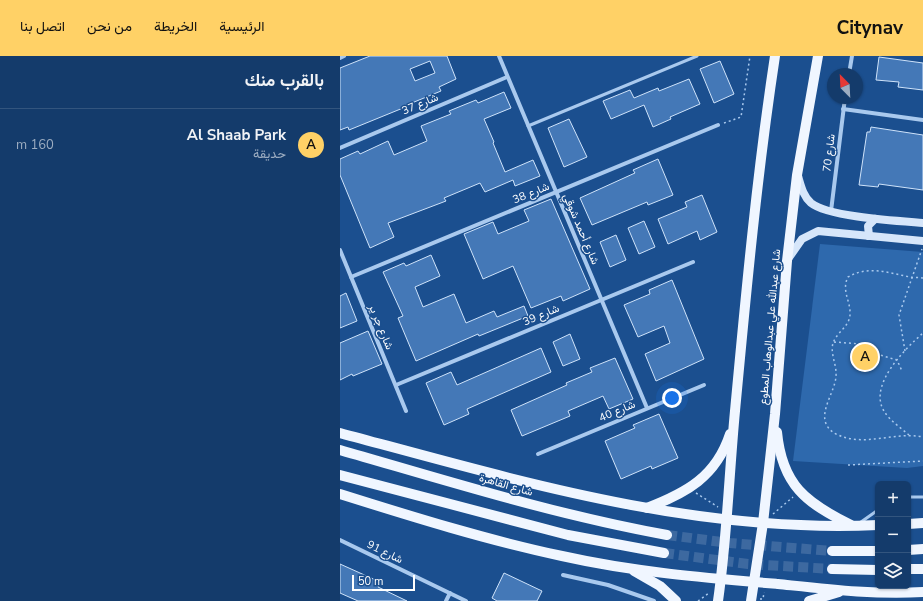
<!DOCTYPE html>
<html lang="ar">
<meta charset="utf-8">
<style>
:root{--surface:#143b6b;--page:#1d4271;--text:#f1f3f6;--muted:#9dadc1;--line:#33557e;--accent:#ffd166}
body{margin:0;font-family:"Nunito Sans",Vazirmatn,sans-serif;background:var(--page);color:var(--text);direction:rtl}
.controls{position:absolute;right:12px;bottom:12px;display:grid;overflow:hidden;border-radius:6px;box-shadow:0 1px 3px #0004}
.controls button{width:36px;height:36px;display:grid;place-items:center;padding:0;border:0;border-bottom:1px solid var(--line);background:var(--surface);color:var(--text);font:20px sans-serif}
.compass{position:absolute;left:487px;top:12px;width:36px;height:36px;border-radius:50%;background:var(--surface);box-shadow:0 1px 3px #0004;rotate:336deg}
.scale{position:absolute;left:12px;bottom:10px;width:63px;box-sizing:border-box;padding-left:4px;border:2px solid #fff;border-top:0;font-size:11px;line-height:14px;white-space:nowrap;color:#fff;-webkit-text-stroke:3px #1b4f8f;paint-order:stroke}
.you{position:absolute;left:332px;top:342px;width:14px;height:14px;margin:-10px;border:3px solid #fff;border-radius:50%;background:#1a73e8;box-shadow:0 0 0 6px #1a73e833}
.badge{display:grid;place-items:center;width:26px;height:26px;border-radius:50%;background:var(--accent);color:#111;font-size:13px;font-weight:700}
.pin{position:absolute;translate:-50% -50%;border:2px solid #fff;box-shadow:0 1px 4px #0006}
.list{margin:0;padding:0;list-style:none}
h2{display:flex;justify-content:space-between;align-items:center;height:52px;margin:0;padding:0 16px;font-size:17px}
h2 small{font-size:13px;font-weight:400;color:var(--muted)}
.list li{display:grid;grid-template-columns:26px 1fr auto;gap:12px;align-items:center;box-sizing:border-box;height:72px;padding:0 16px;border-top:1px solid var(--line)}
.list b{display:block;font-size:15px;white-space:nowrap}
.list p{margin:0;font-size:13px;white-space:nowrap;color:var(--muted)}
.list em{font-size:13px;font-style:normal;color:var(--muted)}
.icon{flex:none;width:22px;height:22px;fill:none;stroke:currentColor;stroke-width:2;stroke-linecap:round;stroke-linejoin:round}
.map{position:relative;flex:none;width:583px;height:545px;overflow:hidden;direction:ltr}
header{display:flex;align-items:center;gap:24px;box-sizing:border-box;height:56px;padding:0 20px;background:var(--accent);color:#111}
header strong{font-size:19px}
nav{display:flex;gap:22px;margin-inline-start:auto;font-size:14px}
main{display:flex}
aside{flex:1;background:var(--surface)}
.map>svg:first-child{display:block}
.green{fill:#2e69ad}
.building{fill:#4478b7;stroke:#cfe3fa;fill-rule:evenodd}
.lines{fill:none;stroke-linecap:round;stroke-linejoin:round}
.primary-tunnel{stroke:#3d69a0;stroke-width:10;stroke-dasharray:10 5;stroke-linecap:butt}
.path{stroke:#a9c9ee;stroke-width:1.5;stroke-dasharray:2 3;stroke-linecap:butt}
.lane{stroke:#a9c9ee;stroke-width:3}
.street{stroke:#a9c9ee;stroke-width:4}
.secondary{stroke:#d6e6fa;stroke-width:8}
.primary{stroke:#f0f6ff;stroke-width:10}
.labels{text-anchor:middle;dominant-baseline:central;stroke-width:3;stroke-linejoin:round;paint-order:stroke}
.street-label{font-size:11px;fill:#fff;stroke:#1b4f8f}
</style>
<header>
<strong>Citynav</strong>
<nav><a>الرئيسية</a><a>الخريطة</a><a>من نحن</a><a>اتصل بنا</a></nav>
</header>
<main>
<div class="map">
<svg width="583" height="545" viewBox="0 0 583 545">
<rect width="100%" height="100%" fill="#1b4f8f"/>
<!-- green -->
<path class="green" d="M 480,188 L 583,196 L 583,410 L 567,412 L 453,405 Z"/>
<!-- building -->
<g class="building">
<path d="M 30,0 L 107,0 L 116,23 L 99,31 L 101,35 L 62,51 L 63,52 L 9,74 L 8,71 L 0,74 L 0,12 ZM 90,5 L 95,17 L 75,25 L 70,13 Z"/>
<path d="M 539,1 L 583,7 L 583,34 L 558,31 L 559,26 L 536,24 Z"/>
<path d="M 380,5 L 394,38 L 374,47 L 360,13 Z"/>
<path d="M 349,23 L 360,48 L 330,61 L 331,63 L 313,71 L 304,49 L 271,63 L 263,45 L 290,34 L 294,42 L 318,32 L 319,35 Z"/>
<path d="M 164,36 L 171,52 L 144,63 L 154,86 L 153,87 L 165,116 L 193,104 L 200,120 L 175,130 L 173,124 L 145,136 L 140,127 L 104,142 L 106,145 L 48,167 L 54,181 L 30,192 L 0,119 L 0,103 L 18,95 L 20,98 L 48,85 L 54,99 L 87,85 L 81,70 L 111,58 L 109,55 L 136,44 L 138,47 Z"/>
<path d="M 229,63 L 247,101 L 224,111 L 208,72 Z"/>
<path d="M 531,71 L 583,79 L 583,134 L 539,128 L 538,131 L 519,129 L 527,76 L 530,76 Z"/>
<path d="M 318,103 L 333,139 L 308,149 L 307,146 L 252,169 L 240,142 L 295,117 L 293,114 Z"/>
<path d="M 362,139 L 377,176 L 360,184 L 357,175 L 328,188 L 318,163 L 347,151 L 345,146 Z"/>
<path d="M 211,143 L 250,233 L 223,245 L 221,240 L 191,252 L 173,210 L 143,223 L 124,178 L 153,166 L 158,178 L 189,165 L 184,154 Z"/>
<path d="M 304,165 L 315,191 L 299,198 L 288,172 Z"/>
<path d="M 276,179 L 286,204 L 270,211 L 260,186 Z"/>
<path d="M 91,199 L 100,220 L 75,231 L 83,251 L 114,238 L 126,267 L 154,255 L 157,261 L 184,250 L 188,260 L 139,280 L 138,278 L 76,305 L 58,262 L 63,260 L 43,216 L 64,207 L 66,210 Z"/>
<path d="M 332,224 L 364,303 L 316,325 L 305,298 L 330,287 L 324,270 L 298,281 L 284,249 L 310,238 L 309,234 Z"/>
<path d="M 6,237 L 17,265 L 0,272 L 0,240 Z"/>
<path d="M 28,275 L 42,308 L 13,320 L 12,318 L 0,324 L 0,287 Z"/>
<path d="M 230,278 L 240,303 L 223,310 L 213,286 Z"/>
<path d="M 201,292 L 211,316 L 127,353 L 129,358 L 104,369 L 86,327 L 111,316 L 117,329 Z"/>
<path d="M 275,302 L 293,343 L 269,353 L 263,340 L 228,355 L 230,360 L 182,380 L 171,354 L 227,329 L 226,327 L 252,316 L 250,312 Z"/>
<path d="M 319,358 L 338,402 L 312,413 L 311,410 L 281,423 L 265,385 L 295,372 L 293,369 Z"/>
<path d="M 0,508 L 40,526 L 38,531 L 67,545 L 18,545 L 0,537 Z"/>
<path d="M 164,517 L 202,535 L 197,545 L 157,545 L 152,542 Z"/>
</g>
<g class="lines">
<!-- primary-tunnel -->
<g class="primary-tunnel">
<path d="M 327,479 L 390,487 L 492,495"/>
<path d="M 324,497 L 408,508 L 492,513"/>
</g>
<!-- path -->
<g class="path">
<path d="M 384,67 L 401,61 L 410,0"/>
<path d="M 583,222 C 579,221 574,222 570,221 C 549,217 528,209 508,221 C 501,235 511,245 510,259 C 509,271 497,276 493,287 C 490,298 497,309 496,320 C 495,339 471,364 496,378 C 524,392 554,375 583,381"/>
<path d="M 494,286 L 521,288 L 540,299 L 557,304 L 562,315"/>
<path d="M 565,295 L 559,259 L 582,193"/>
<path d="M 569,379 C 561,372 549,364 544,355 C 528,329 565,293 583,277"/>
<path d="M 508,409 L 583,405"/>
<path d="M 356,437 L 378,451"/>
<path d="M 433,458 L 453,441"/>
<path d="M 420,543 L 423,543 L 424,536"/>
<path d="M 358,545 L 369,537"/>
</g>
<!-- lane -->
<g class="lane">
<path d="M 188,70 L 357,0"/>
<path d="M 568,441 L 583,441"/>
<path d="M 521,466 L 538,454"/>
</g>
<!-- street -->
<g class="street">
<path d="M 159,0 L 307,352"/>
<path d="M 0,2 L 4,0"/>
<path d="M 509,18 L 512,0"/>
<path d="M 503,53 L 583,64"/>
<path d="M 0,92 L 167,21"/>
<path d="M 491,155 L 505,42"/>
<path d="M 0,194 L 66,355"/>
<path d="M 11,221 L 378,69"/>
<path d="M 56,329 L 353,206"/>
<path d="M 198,398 L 364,329"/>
<path d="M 0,484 L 126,545"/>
<path d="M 223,519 L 268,529 L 314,545"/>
<path d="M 106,545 L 110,537"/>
</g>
<!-- secondary -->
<g class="secondary">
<path d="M 458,120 C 461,130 463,140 471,147 C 488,161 559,165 583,167"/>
<path d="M 529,180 L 528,170 L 535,163"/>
<path d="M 448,203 L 462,183 L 478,175 L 583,185"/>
</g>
<!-- primary -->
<g class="primary">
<path d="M 437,376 C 442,429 466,447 511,469"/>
<path d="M 0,377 C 176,424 354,478 538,469"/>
<path d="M 0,394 C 108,425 216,459 327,479"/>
<path d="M 0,419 L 228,479 L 324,497"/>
<path d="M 0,438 C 73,461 147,484 222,500 C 293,516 366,522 438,528 C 486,533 535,539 583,536"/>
<path d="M 307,452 C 346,437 376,421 390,378"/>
<path d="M 568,468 L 583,467"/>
<path d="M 568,494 L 583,493"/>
<path d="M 492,495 L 538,495"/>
<path d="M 492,513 L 538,514"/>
<path d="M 568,513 L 583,513"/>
<path d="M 294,515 L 320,530 L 336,545"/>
<path d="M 378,545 C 387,482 389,419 395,355 C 406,237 417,118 435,0"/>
<path d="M 411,545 L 423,467 L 435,358 L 447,205 L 457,119 L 478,0"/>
<path d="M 469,545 L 499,536"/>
</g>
</g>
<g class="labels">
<!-- street labels -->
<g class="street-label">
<text transform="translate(80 48) rotate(-23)">شارع 37</text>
<text transform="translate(489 97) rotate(-83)">شارع 70</text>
<text transform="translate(191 137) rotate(-22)">شارع 38</text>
<text transform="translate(241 173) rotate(67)">شارع أحمد شوقي</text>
<text transform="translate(201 259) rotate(-23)">شارع 39</text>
<text transform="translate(41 271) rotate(68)">شارع جر ير</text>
<text transform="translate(430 271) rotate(-85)">شارع عبدالله علي عبدالوهاب المطوع</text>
<text transform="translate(277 355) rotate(-23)">شارع 40</text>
<text transform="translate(166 429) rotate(16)">شارع القاهرة</text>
<text transform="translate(45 496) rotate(26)">شارع 91</text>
</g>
</g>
</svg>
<div class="controls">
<button>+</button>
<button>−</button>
<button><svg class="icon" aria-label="layers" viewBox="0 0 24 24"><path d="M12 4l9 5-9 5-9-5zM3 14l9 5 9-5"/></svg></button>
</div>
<svg class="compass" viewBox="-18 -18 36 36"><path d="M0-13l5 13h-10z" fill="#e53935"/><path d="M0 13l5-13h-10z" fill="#9dadc1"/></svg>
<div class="scale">50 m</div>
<div class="you"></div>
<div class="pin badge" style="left:525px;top:301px">A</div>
</div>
<aside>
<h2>بالقرب منك<small></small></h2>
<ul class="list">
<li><span class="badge">A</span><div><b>Al Shaab Park</b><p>حديقة</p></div><em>160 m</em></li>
</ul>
</aside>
</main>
